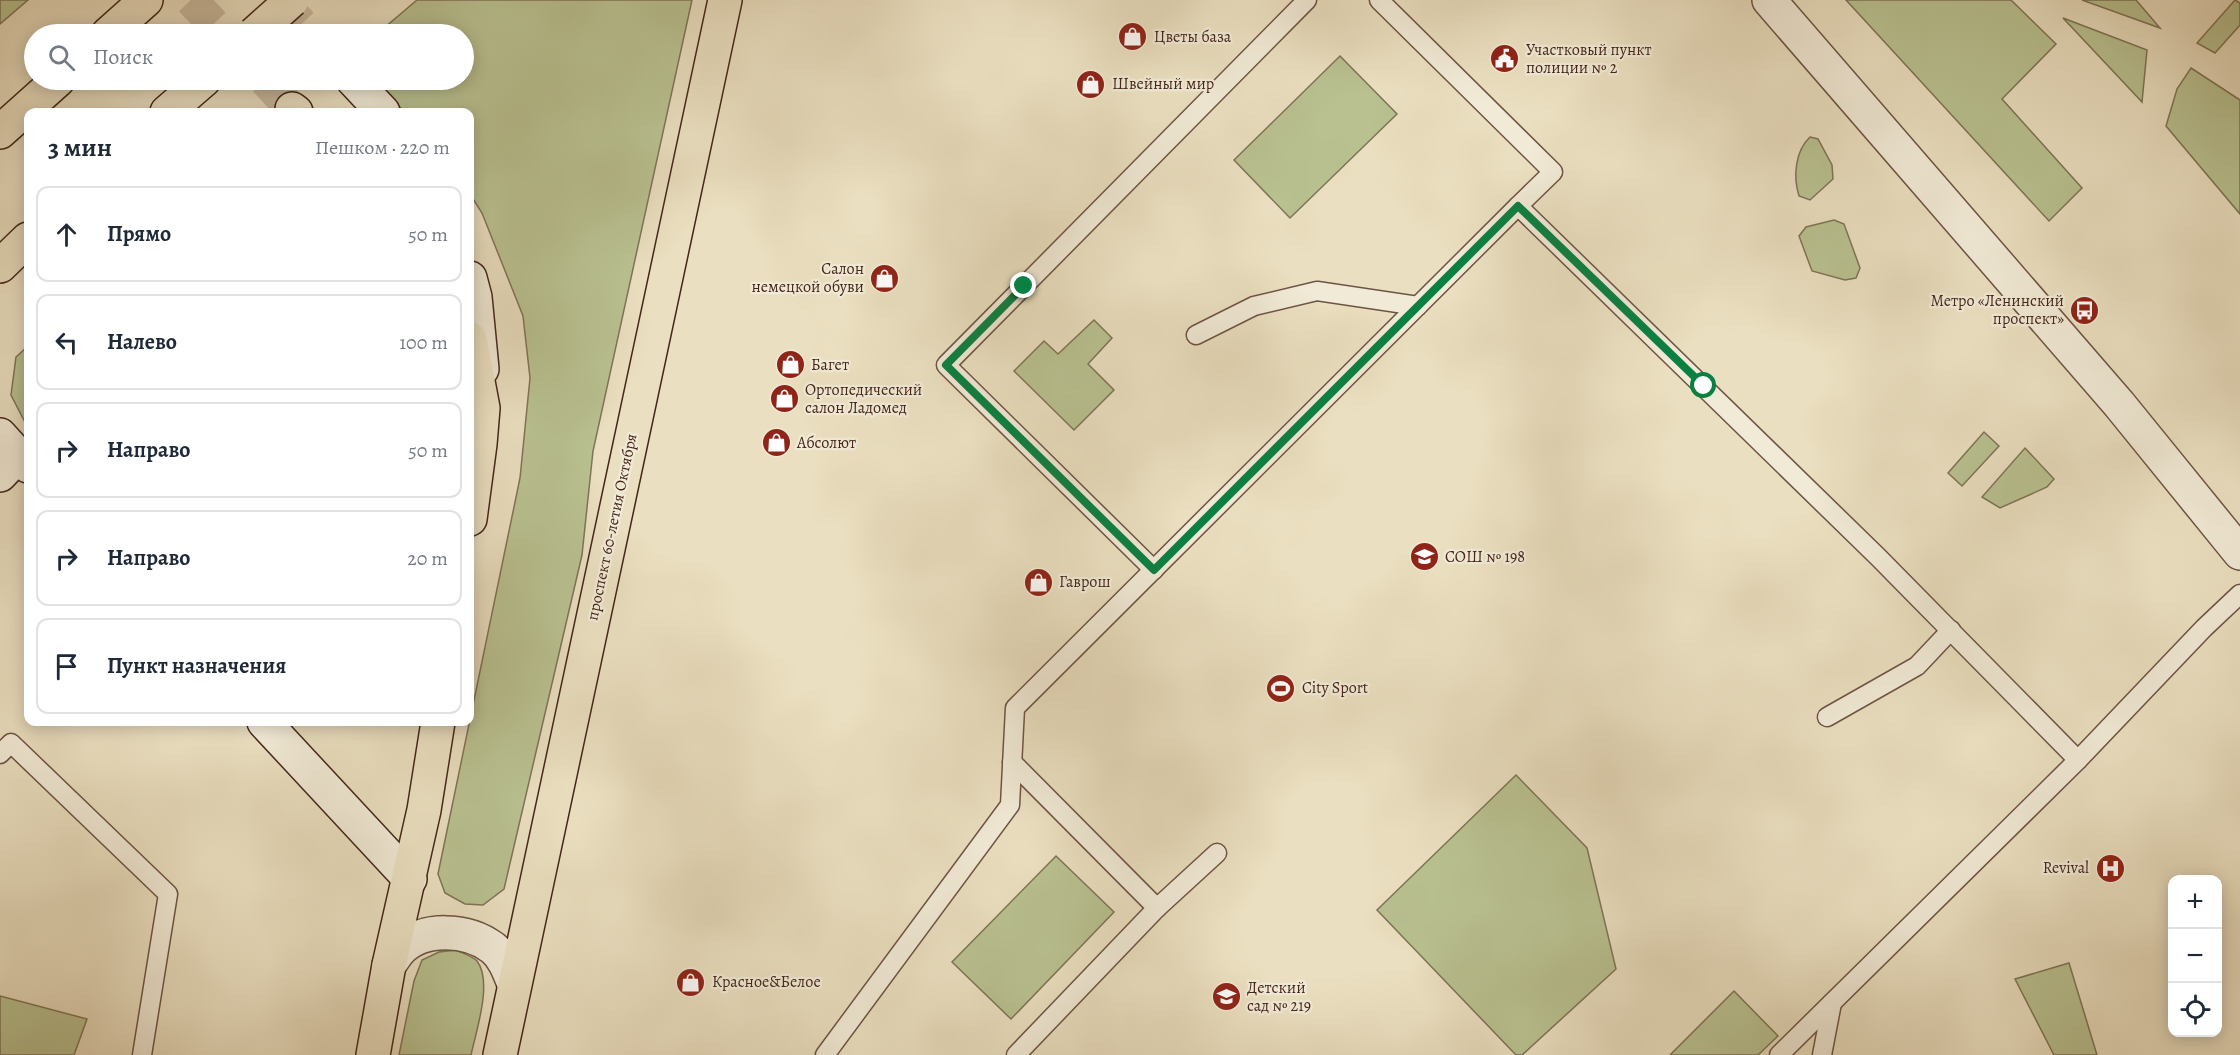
<!DOCTYPE html>
<html lang="ru">
<meta charset="utf-8">
<style>
:root{--surface:#fff;--page:#f6f6f7;--text:#1f2937;--muted:#747a83;--line:#e0e1e3}
body{margin:0;font-family:Alegreya,serif;background:var(--page);color:var(--text)}
.controls{position:absolute;right:18px;bottom:18px;display:grid;overflow:hidden;border-radius:12px;box-shadow:0 3px 15px #0003}
.controls button{width:54px;height:54px;display:grid;place-items:center;padding:0;border:0;border-bottom:2px solid var(--line);background:var(--surface);color:var(--text);font:30px sans-serif}
.stop{position:absolute;width:18px;height:18px;margin:-14px;border:4px solid #0b8043;border-radius:50%;background:#fff}
.stop.end{background:#0b8043;border-color:#fff;box-shadow:0 2px 6px #0008}
.list{margin:0;padding:0;list-style:none}
h2{display:flex;justify-content:space-between;align-items:center;height:78px;margin:0;padding:0 24px;font-size:26px}
h2 small{font-size:20px;font-weight:400;color:var(--muted)}
.list li{display:grid;grid-template-columns:39px 1fr auto;gap:18px;align-items:center;box-sizing:border-box;height:96px;margin:0 12px 12px;padding:0 12px;border:2px solid var(--line);border-radius:12px}
.list b{display:block;font-size:22px;white-space:nowrap}
.list em{font-size:20px;font-style:normal;color:var(--muted)}
.icon{flex:none;width:33px;height:33px;fill:none;stroke:currentColor;stroke-width:2;stroke-linecap:round;stroke-linejoin:round}
.map{position:relative;flex:none;width:2240px;height:1055px;overflow:hidden}
.search{position:absolute;background:var(--surface);box-shadow:0 3px 15px #0003;left:24px;top:24px;width:450px;height:66px;display:flex;align-items:center;gap:15px;box-sizing:border-box;padding:0 21px;border-radius:33px;color:var(--muted);font-size:22px}
.panel{position:absolute;background:var(--surface);box-shadow:0 3px 15px #0003;left:24px;top:108px;width:450px;height:618px;border-radius:12px}
.map>svg:first-child{display:block}
.green{fill:#b9c191;stroke:#7e7456;stroke-width:1.5}
.lines{fill:none;stroke-linecap:round;stroke-linejoin:round}
.secondary-tunnel{stroke:#c9ba9f;stroke-width:33;stroke-dasharray:33 16;stroke-linecap:butt}
.primary-tunnel{stroke:#c9ba9f;stroke-width:33;stroke-dasharray:33 16;stroke-linecap:butt}
.lane-casing{stroke:#6e5444;stroke-width:21}
.street-casing{stroke:#6e5444;stroke-width:36}
.secondary-casing{stroke:#44261a;stroke-width:36}
.primary-casing{stroke:#44261a;stroke-width:36}
.lane{stroke:#f1ead6;stroke-width:18}
.street{stroke:#f1ead6;stroke-width:33}
.secondary{stroke:#f1ead6;stroke-width:33}
.primary{stroke:#eadfc0;stroke-width:33}
.primary-bridge-casing{stroke:#44261a;stroke-width:36;stroke-linecap:butt}
.primary-bridge{stroke:#eadfc0;stroke-width:33}
.route{stroke:#0b8043;stroke-width:8}
.labels{text-anchor:middle;dominant-baseline:central;stroke-width:4.5;stroke-linejoin:round;paint-order:stroke}
.poi-label{font-size:16px;fill:#44261a;stroke:#f1ead6;text-anchor:start}
.street-label{font-size:16px;fill:#44261a;stroke:#f1ead6}
</style>
<div class="map">
<svg width="2240" height="1055" viewBox="0 0 2240 1055">
<rect width="100%" height="100%" fill="#eadfc0"/>
<filter id="stains"><feTurbulence type="fractalNoise" baseFrequency=".00333" numOctaves="4"/><feColorMatrix values="0 0 0 0 .2 0 0 0 0 .09 0 0 0 0 .02 0 0 0 .5 -.17"/></filter>
<radialGradient id="worn" r=".72"><stop offset=".6" stop-color="#630" stop-opacity="0"/><stop offset="1" stop-color="#630" stop-opacity=".3"/></radialGradient>
<!-- green -->
<g class="green">
<path d="M 0,0 L 28,0 L 0,24 Z"/>
<path d="M 417,0 L 692,0 L 593,451 L 582,555 L 504,889 L 483,905 L 465,904 L 445,893 L 438,874 L 520,478 L 530,378 L 523,316 L 482,213 L 470,194 L 470,112 L 405,112 L 372,80 L 464,80 L 464,34 L 377,34 Z"/>
<path d="M 1846,0 L 2011,0 L 2056,44 L 2002,99 L 2082,188 L 2049,221 Z"/>
<path d="M 2082,0 L 2136,0 L 2160,28 Z"/>
<path d="M 2235,0 L 2240,3 L 2240,25 L 2215,53 L 2197,43 Z"/>
<path d="M 2063,18 L 2147,50 L 2142,102 Z"/>
<path d="M 1340,56 L 1397,114 L 1290,218 L 1234,160 Z"/>
<path d="M 2191,68 L 2240,100 L 2240,214 L 2166,126 L 2177,89 Z"/>
<path d="M 1810,137 L 1818,139 L 1832,165 L 1833,179 L 1810,200 L 1799,196 C 1793,177 1795,151 1810,137 Z"/>
<path d="M 1834,220 L 1844,224 L 1860,268 L 1856,278 L 1845,280 L 1812,271 L 1799,236 L 1806,227 Z"/>
<path d="M 1094,320 L 1112,338 L 1088,364 L 1114,390 L 1074,430 L 1014,371 L 1044,341 L 1058,354 Z"/>
<path d="M 28,346 L 28,428 L 11,395 L 16,357 Z"/>
<path d="M 1984,432 L 1999,446 L 1962,486 L 1948,473 Z"/>
<path d="M 2025,448 L 2054,479 L 2047,487 L 2000,508 L 1982,497 Z"/>
<path d="M 1516,775 L 1587,848 L 1616,969 L 1522,1055 L 1516,1055 L 1377,910 Z"/>
<path d="M 1056,856 L 1114,912 L 1011,1019 L 952,962 Z"/>
<path d="M 456,950 C 462,953 472,956 477,961 C 493,982 476,1031 471,1055 L 399,1055 L 414,981 L 422,960 L 439,952 Z"/>
<path d="M 2069,963 L 2097,1055 L 2054,1055 L 2015,979 Z"/>
<path d="M 1734,991 L 1778,1036 L 1758,1055 L 1670,1055 Z"/>
<path d="M 0,996 L 87,1019 L 74,1055 L 0,1055 Z"/>
</g>
<g class="lines">
<!-- secondary-tunnel -->
<path class="secondary-tunnel" d="M 279,0 L 311,34"/>
<!-- primary-tunnel -->
<g class="primary-tunnel">
<path d="M 191,0 L 223,34"/>
<path d="M 265,80 L 292,109"/>
</g>
<defs>
<g id="lane">
<path d="M 1379,0 L 1553,172 L 1518,206"/>
<path d="M 1196,335 L 1254,306 L 1317,291 L 1418,306"/>
<path d="M 1154,570 L 946,365 L 1307,0"/>
<path d="M 1827,717 L 1917,666 L 1951,630"/>
<path d="M 0,754 L 11,743 L 168,894 L 142,1055"/>
<path d="M 1012,762 L 1157,908 L 1217,853"/>
<path d="M 825,1055 L 1010,805 L 1015,708 L 1518,206 L 1878,557 L 2078,760"/>
<path d="M 1016,1055 L 1157,908"/>
<path d="M 1779,1055 L 2078,760 L 2204,628 L 2240,594"/>
<path d="M 1822,1055 L 1832,1003"/>
</g>
<g id="street">
<path d="M 1769,0 L 2119,404 L 2240,553"/>
<path d="M 389,965 C 393,960 396,954 400,950 C 423,926 468,929 493,948 C 504,957 509,971 514,984"/>
</g>
<g id="secondary">
<path d="M 353,80 L 383,112"/>
<path d="M 470,278 L 475,297 L 482,369"/>
<path d="M 0,435 L 28,466"/>
<path d="M 0,475 L 19,455"/>
<path d="M 264,722 L 410,879"/>
</g>
<g id="primary">
<path d="M 108,34 L 146,0"/>
<path d="M 292,109 L 296,112"/>
<path d="M 167,112 L 204,80"/>
<path d="M 0,132 L 58,80"/>
<path d="M 0,266 L 28,239"/>
<path d="M 470,339 L 483,408 L 480,444 L 470,519"/>
<path d="M 373,1055 L 389,965 L 424,810 L 438,722"/>
<path d="M 500,1055 L 725,0"/>
</g>
</defs>
<!-- lane casing -->
<use href="#lane" class="lane-casing"/>
<!-- street casing -->
<use href="#street" class="street-casing"/>
<!-- secondary casing -->
<use href="#secondary" class="secondary-casing"/>
<!-- primary casing -->
<use href="#primary" class="primary-casing"/>
<!-- lane -->
<use href="#lane" class="lane"/>
<!-- street -->
<use href="#street" class="street"/>
<!-- secondary -->
<use href="#secondary" class="secondary"/>
<!-- primary -->
<use href="#primary" class="primary"/>
<defs>
<path id="primary-bridge" d="M 254,34 L 292,0"/>
</defs>
<!-- primary-bridge casing -->
<use href="#primary-bridge" class="primary-bridge-casing"/>
<!-- primary-bridge -->
<use href="#primary-bridge" class="primary-bridge"/>
</g>
<g class="lines">
<!-- route -->
<path class="route" d="M 1024,286 L 946,365 L 1154,570 L 1518,206 L 1704,386"/>
</g>
<!-- icons -->
<defs>
<symbol id="shop-disc" viewBox="-11 -11 22 22"><circle r="9.5" fill="#8f2418" stroke="#f1ead6"/><path d="M-5-2.5h2.3a2.7 3.5 0 0 1 5.4 0H5L5.5 6h-11ZM-1.5-2.5h3a1.5 2.3 0 0 0-3 0Z" fill="#fff"/></symbol>
<symbol id="civic-disc" viewBox="-11 -11 22 22"><circle r="9.5" fill="#8f2418" stroke="#f1ead6"/><path d="M-.6-6.5H3V-4.5H.6V-3L4-1V1h2V6H-6V1h2V-1L-.6-3ZM-1.2 2.5V6h2.4V2.5Z" fill="#fff"/></symbol>
<symbol id="bus-disc" viewBox="-11 -11 22 22"><circle r="9.5" fill="#8f2418" stroke="#f1ead6"/><path d="M-5-6H5V4H4V6H2V4H-2V6H-4V4H-5ZM-3.5-4V0h7V-4ZM-3.5 1.2v1.5H-2V1.2ZM2 1.2v1.5H3.5V1.2Z" fill="#fff"/></symbol>
<symbol id="school-disc" viewBox="-11 -11 22 22"><circle r="9.5" fill="#8f2418" stroke="#f1ead6"/><path d="M0-5L7-2L0 1L-7-2ZM-4 1L0 2.5L4 1V4Q0 6-4 4Z" fill="#fff"/></symbol>
<symbol id="stadium-disc" viewBox="-11 -11 22 22"><circle r="9.5" fill="#8f2418" stroke="#f1ead6"/><path d="M0-5a6.5 5 0 1 0 0 10a6.5 5 0 1 0 0-10ZM-3.5-1.8h7v3.6h-7Z" fill="#fff"/></symbol>
<symbol id="hospital-disc" viewBox="-11 -11 22 22"><circle r="9.5" fill="#8f2418" stroke="#f1ead6"/><path d="M-5-5h3v3.5h4V-5h3V5h-3V1.5h-4V5h-3Z" fill="#fff"/></symbol>
</defs>
<g fill-rule="evenodd">
<use href="#shop-disc" x="1116" y="20" width="33" height="33"/>
<use href="#civic-disc" x="1488" y="42" width="33" height="33"/>
<use href="#shop-disc" x="1074" y="68" width="33" height="33"/>
<use href="#shop-disc" x="868" y="262" width="33" height="33"/>
<use href="#bus-disc" x="2068" y="294" width="33" height="33"/>
<use href="#shop-disc" x="774" y="348" width="33" height="33"/>
<use href="#shop-disc" x="768" y="382" width="33" height="33"/>
<use href="#shop-disc" x="760" y="426" width="33" height="33"/>
<use href="#school-disc" x="1408" y="540" width="33" height="33"/>
<use href="#shop-disc" x="1022" y="566" width="33" height="33"/>
<use href="#stadium-disc" x="1264" y="672" width="33" height="33"/>
<use href="#hospital-disc" x="2094" y="852" width="33" height="33"/>
<use href="#shop-disc" x="674" y="966" width="33" height="33"/>
<use href="#school-disc" x="1210" y="980" width="33" height="33"/>
</g>
<g class="labels">
<!-- poi labels -->
<g class="poi-label">
<text x="1154" y="37">Цветы база</text>
<text x="1526" y="50">Участковый пункт<tspan x="1526" dy="18">полиции № 2</tspan></text>
<text x="1112" y="84">Швейный мир</text>
<text x="864" y="269" text-anchor="end">Салон<tspan x="864" dy="18">немецкой обуви</tspan></text>
<text x="2064" y="301" text-anchor="end">Метро «Ленинский<tspan x="2064" dy="18">проспект»</tspan></text>
<text x="811" y="365">Багет</text>
<text x="805" y="390">Ортопедический<tspan x="805" dy="18">салон Ладомед</tspan></text>
<text x="797" y="443">Абсолют</text>
<text x="1445" y="557">СОШ № 198</text>
<text x="1059" y="582">Гаврош</text>
<text x="1302" y="688">City Sport</text>
<text x="2089" y="868" text-anchor="end">Revival</text>
<text x="712" y="982">Красное&amp;Белое</text>
<text x="1247" y="988">Детский<tspan x="1247" dy="18">сад № 219</tspan></text>
</g>
<!-- street labels -->
<g class="street-label">
<text transform="translate(612 527) rotate(-78)">проспект 60-летия Октября</text>
</g>
</g>
<rect width="100%" height="100%" filter="url(#stains)"/>
<rect width="100%" height="100%" fill="url(#worn)"/>
</svg>
<div class="controls">
<button>+</button>
<button>−</button>
<button><svg class="icon" aria-label="locate" viewBox="0 0 24 24"><circle cx="12" cy="12" r="6"/><path d="M12 2v4M12 18v4M2 12h4M18 12h4"/></svg></button>
</div>
<div class="stop" style="left:1704px;top:386px"></div>
<div class="stop end" style="left:1024px;top:286px"></div>
<div class="search"><svg class="icon" aria-label="search" viewBox="0 0 24 24"><circle cx="10" cy="10" r="6"/><path d="M15 15l6 6"/></svg>Поиск</div>
<section class="panel">
<h2>3 мин<small>Пешком · 220 m</small></h2>
<ul class="list">
<li><svg class="icon" aria-label="ahead" viewBox="0 0 24 24"><path d="M12 20V5M6 11l6-6 6 6"/></svg><div><b>Прямо</b></div><em>50 m</em></li>
<li><svg class="icon" aria-label="left" viewBox="0 0 24 24"><path d="M17 20v-9H6M10 6l-5 5 5 5"/></svg><div><b>Налево</b></div><em>100 m</em></li>
<li><svg class="icon" aria-label="right" viewBox="0 0 24 24"><path d="M7 20v-9h11M14 6l5 5-5 5"/></svg><div><b>Направо</b></div><em>50 m</em></li>
<li><svg class="icon" aria-label="right" viewBox="0 0 24 24"><path d="M7 20v-9h11M14 6l5 5-5 5"/></svg><div><b>Направо</b></div><em>20 m</em></li>
<li><svg class="icon" aria-label="arrive" viewBox="0 0 24 24"><path d="M6 21V4h12l-3 4 3 4H6"/></svg><div><b>Пункт назначения</b></div></li>
</ul>
</section>
</div>
